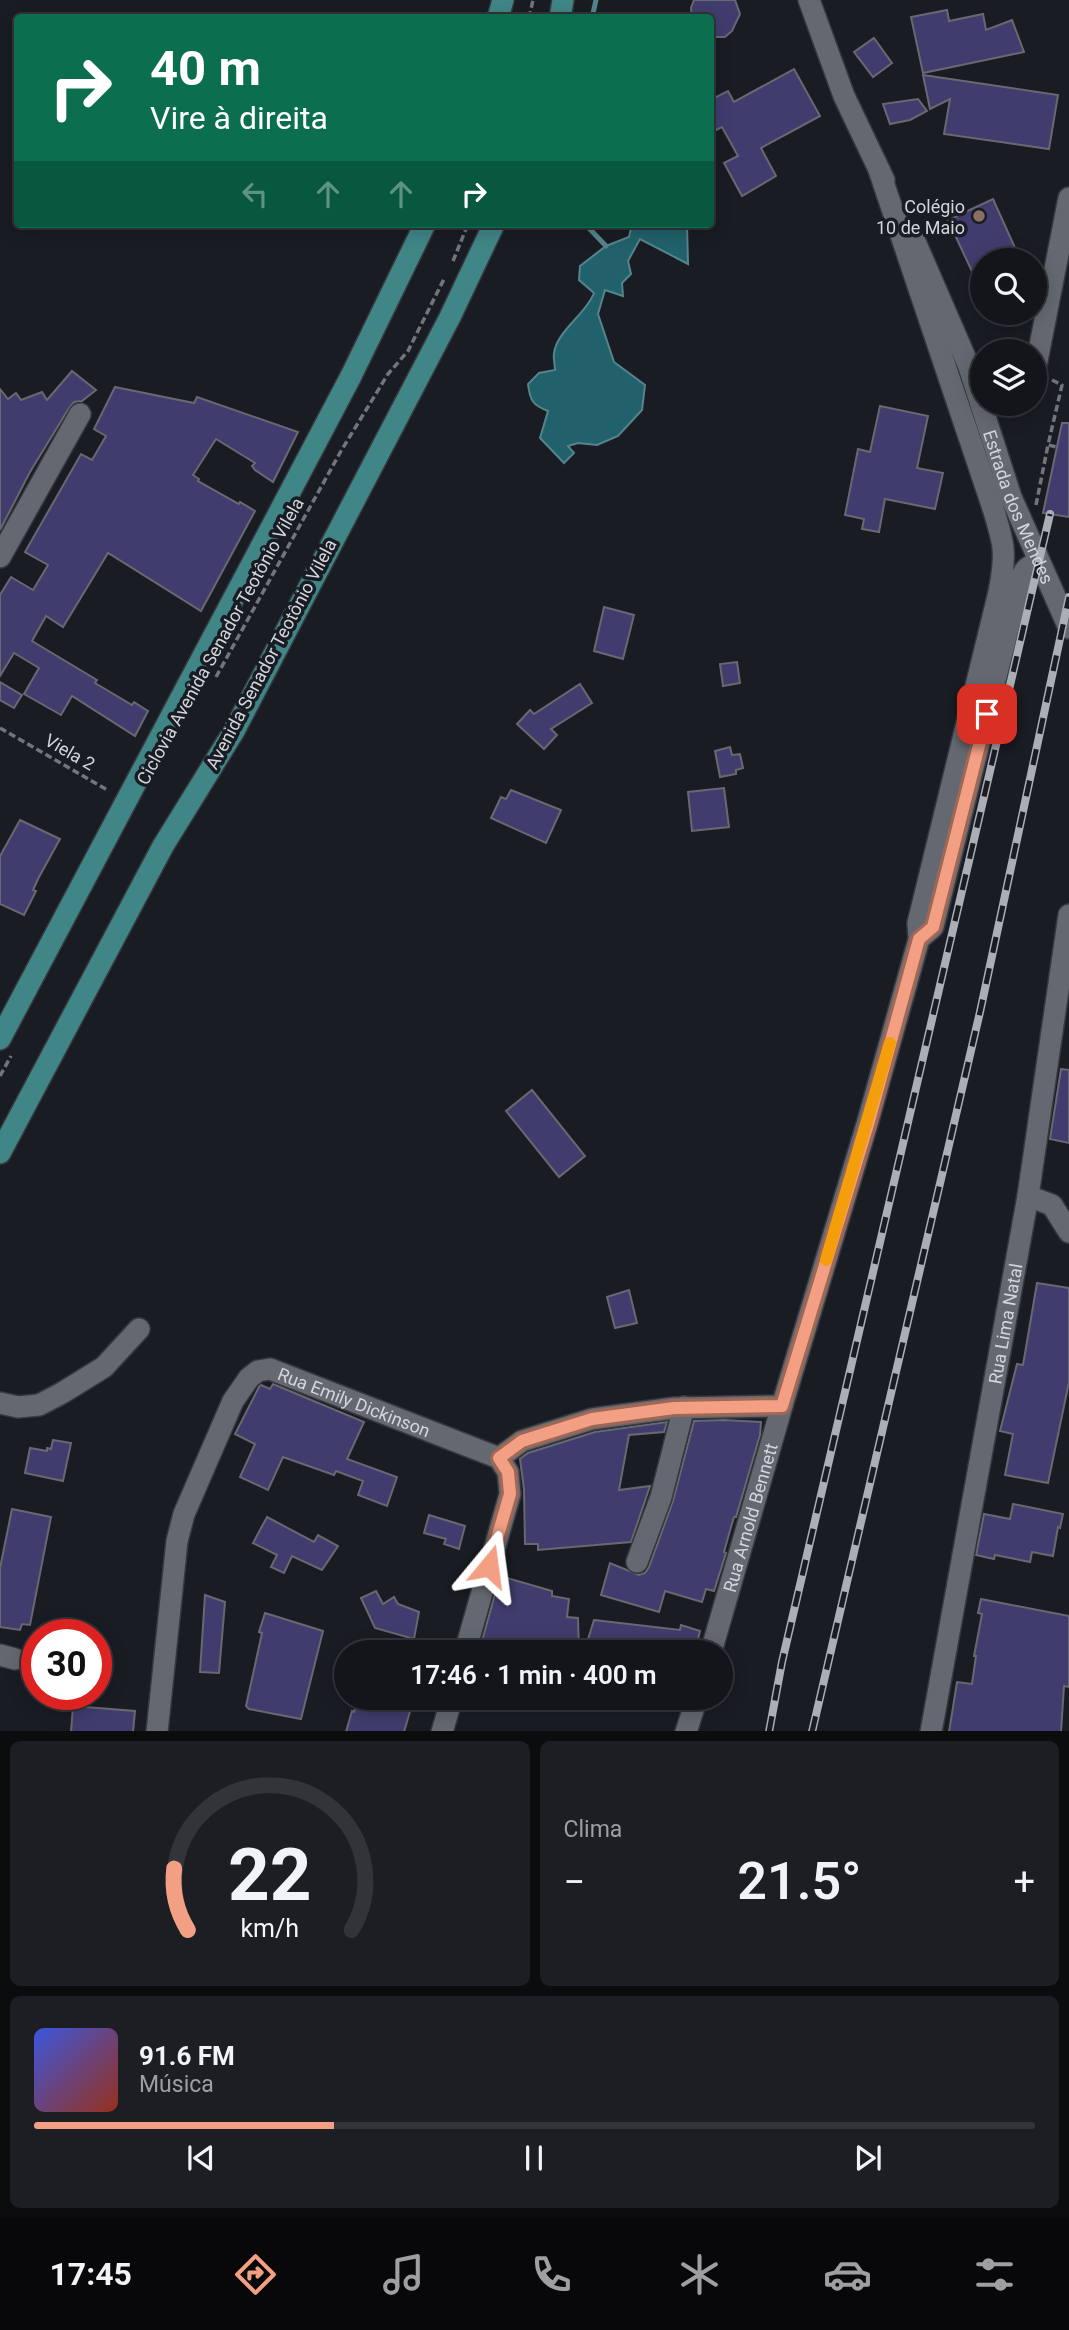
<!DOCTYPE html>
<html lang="pt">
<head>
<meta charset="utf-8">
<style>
  :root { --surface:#13151a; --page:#1c1e23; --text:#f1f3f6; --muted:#9d9fa2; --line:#323439; --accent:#f39f84 }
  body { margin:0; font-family:Roboto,sans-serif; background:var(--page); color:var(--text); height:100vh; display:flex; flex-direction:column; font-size:26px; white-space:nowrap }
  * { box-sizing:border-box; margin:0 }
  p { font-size:23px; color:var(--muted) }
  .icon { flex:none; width:38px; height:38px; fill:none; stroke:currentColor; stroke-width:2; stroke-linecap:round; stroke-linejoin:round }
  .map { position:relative; height:1731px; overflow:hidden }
  .panel { display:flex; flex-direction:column; gap:10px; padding:10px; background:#0a0c0e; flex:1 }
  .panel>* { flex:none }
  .guide { position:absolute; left:14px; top:14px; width:700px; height:214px; border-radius:7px; box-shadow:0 4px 18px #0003,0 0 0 2px var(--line); background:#0b6e4f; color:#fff; overflow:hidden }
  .tools { position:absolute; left:970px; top:248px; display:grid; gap:14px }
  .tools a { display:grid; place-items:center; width:77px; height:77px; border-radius:50%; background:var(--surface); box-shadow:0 4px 18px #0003,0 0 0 2px var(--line); font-size:35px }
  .speed { position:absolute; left:21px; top:1619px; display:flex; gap:14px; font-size:35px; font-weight:700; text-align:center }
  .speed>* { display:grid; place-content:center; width:91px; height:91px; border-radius:50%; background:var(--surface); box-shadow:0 4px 18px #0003,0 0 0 2px var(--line); line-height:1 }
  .speed .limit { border:10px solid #d22; background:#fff; color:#111 }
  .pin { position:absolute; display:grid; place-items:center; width:60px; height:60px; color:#fff; margin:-30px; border-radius:14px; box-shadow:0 4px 10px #0006 }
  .me { position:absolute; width:77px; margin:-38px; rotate:16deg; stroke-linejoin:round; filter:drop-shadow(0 0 5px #0008) }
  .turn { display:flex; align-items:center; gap:24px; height:147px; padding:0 21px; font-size:32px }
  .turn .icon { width:91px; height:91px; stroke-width:2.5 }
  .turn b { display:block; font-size:49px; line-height:60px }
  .lanes { display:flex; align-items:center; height:66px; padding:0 21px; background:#0003; justify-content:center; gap:35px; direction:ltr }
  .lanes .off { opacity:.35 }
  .big { font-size:52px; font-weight:600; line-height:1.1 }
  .panel .tile { flex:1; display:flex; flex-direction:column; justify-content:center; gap:10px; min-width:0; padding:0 24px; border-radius:10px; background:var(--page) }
  .panel .dial { align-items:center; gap:0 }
  .dial svg { height:182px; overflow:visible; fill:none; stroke:var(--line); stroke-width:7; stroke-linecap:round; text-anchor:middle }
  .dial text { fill:var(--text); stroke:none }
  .song { display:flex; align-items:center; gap:21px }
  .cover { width:84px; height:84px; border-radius:10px; background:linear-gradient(135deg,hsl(230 70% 55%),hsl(10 70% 35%)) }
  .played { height:7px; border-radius:4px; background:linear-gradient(90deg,var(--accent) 30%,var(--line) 30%) }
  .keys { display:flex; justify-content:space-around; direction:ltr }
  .heat { display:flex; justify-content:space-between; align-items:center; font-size:38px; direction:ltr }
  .panel .tiles { flex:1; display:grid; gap:10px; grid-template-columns:1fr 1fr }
  .tile:last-child { grid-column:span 2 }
  .trip { position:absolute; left:334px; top:1640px; width:399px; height:70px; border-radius:35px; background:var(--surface); box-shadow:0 4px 18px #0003,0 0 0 2px var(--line); font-weight:600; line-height:70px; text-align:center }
  .menu { display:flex; height:112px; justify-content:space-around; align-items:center; background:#08080a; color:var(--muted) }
  .menu .icon { width:49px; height:49px }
  .menu .selected { color:var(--accent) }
  .menu b { font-size:32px; color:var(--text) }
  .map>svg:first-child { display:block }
  .water { fill:#21616b; stroke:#56848c; stroke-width:2 }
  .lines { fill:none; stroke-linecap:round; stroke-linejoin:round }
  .stream { stroke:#56848c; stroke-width:5 }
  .building { fill:#403c6d; stroke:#686871; stroke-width:2 }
  .minor-casing { stroke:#36383d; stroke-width:24 }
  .major-casing { stroke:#36383d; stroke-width:24 }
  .path { stroke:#72757b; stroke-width:3.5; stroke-dasharray:7 3.5; stroke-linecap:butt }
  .minor { stroke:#646971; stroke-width:21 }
  .major { stroke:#418687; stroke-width:21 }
  .rail-casing { stroke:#abaeb4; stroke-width:8 }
  .rail { stroke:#191c23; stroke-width:5; stroke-dasharray:16; stroke-linecap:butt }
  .route-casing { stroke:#9e6756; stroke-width:18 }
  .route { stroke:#f39f84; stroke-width:12 }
  .slow { stroke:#f59e0b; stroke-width:12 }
  .education-dot { fill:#8d6e63; stroke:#191c23; stroke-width:2.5 }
  .labels { text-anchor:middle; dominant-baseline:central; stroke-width:7; stroke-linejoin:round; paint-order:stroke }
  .poi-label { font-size:18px; fill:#d2d5da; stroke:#191c23; text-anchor:end }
  .street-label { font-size:18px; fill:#d2d5da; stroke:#191c23 }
</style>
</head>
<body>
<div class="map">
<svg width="1069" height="1732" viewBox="0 0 1069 1732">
  <rect width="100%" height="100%" fill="#191c23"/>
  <path class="water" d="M 632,224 L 687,224 L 688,264 L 640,239 L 628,261 L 631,274 L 622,283 L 623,296 L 605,290 L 598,314 L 614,362 L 645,385 L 642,410 L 618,436 L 597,445 L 578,443 L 568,446 L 574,453 L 564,463 L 540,438 L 548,411 C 532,405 530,400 528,384 L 539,373 L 555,370 C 555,365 553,358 554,353 C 557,331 586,314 594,293 L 579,280 L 580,266 L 606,246 L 629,237 Z"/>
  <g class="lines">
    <g class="stream">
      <path d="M 592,18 L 596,0"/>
      <path d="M 585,224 L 606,246"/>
    </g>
  </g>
  <g class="building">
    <path d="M 694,0 L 735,0 L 740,14 L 732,31 L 725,37 L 710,37 L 710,18 L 692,18 L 691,8 Z"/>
    <path d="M 947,10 L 949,21 L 983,14 L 986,30 L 1012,20 L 1024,52 L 923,73 L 911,17 Z"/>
    <path d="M 874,38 L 892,63 L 873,77 L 854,52 Z"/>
    <path d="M 794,69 L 820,116 L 761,148 L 776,176 L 742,196 L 724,163 L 738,156 L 722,127 L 710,133 L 710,100 L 728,91 L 734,102 Z"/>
    <path d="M 923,75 L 1058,95 L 1049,149 L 944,134 L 950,99 L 930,109 Z"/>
    <path d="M 918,99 L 927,111 L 910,120 L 890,124 L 883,104 Z"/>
    <path d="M 993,199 L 1021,261 L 982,261 L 982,293 L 948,220 Z"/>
    <path d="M 72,371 L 96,390 L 82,401 L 74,402 L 69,408 L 30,472 L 0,530 L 0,389 L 8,399 L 16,393 L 21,400 L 42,392 L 47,400 Z"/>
    <path d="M 115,387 L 194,403 L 197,397 L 298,432 L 273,482 L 255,470 L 252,466 L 255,463 L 216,439 L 193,475 L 199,479 L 198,481 L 239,504 L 240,502 L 255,511 L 201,611 L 108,553 L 63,627 L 46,616 L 32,641 L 97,680 L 95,683 L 132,705 L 134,702 L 148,711 L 135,736 L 72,696 L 61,715 L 24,694 L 39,668 L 14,653 L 0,676 L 0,595 L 11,577 L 33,590 L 48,565 L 25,552 L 81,454 L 92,460 L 106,436 L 94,429 Z"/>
    <path d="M 880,406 L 928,416 L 917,468 L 943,473 L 935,509 L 885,499 L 879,532 L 862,529 L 864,519 L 845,515 L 858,449 L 870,452 Z"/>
    <path d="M 1062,423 L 1069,423 L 1069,517 L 1043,513 Z"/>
    <path d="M 604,607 L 634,615 L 623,659 L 594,651 Z"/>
    <path d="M 737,662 L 740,683 L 723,686 L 720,664 Z"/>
    <path d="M 0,682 L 22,695 L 14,708 L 0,700 Z"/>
    <path d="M 580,684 L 592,703 L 551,729 L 557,735 L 544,749 L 517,724 L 530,710 L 534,714 Z"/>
    <path d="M 730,747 L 732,755 L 740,754 L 743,768 L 736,770 L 736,774 L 720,777 L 715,751 Z"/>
    <path d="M 724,788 L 729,827 L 692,831 L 688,792 Z"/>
    <path d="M 511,790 L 561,810 L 546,843 L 491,818 L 501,797 L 506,799 Z"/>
    <path d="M 20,820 L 60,839 L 38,879 L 33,890 L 36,891 L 24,915 L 0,904 L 0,856 Z"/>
    <path d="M 1061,1069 L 1069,1070 L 1069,1143 L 1050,1139 Z"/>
    <path d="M 532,1090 L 585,1156 L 559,1177 L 506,1111 Z"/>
    <path d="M 1037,1283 L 1069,1288 L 1069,1382 L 1048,1483 L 1005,1475 L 1013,1434 L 1000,1431 L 1017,1364 L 1023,1365 Z"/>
    <path d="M 629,1290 L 637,1323 L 615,1328 L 607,1297 Z"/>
    <path d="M 273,1384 L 364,1422 L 347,1459 L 397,1477 L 387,1506 L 358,1495 L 363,1481 L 336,1471 L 334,1475 L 283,1457 L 268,1490 L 240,1477 L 255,1444 L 235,1434 L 259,1387 L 261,1385 L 270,1389 Z"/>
    <path d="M 723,1420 L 761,1422 L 760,1435 L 736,1517 L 734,1517 L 729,1534 L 724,1552 L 726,1553 L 714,1591 L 706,1589 L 702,1602 L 665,1591 L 659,1612 L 601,1595 L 610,1563 L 639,1575 L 645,1573 L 649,1567 L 673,1501 L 694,1421 Z"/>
    <path d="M 667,1422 L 664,1432 L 629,1435 L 619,1490 L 650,1486 L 631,1542 L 538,1550 L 538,1544 L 525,1544 L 524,1489 L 520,1459 L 528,1453 L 595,1432 Z"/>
    <path d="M 53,1440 L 71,1443 L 63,1481 L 25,1473 L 30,1448 L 47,1451 L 47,1448 L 51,1449 Z"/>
    <path d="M 1013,1504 L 1063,1514 L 1060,1528 L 1058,1527 L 1053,1556 L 1032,1552 L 1030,1562 L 995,1555 L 994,1559 L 976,1555 L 984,1514 L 1010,1519 Z"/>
    <path d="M 12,1509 L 51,1517 L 30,1625 L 22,1624 L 20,1630 L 0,1627 L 0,1568 Z"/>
    <path d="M 429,1515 L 465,1526 L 459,1549 L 444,1544 L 446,1539 L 424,1533 Z"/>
    <path d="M 267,1517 L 314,1542 L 318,1535 L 338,1546 L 322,1570 L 292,1556 L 284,1573 L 271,1567 L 277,1555 L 253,1543 Z"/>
    <path d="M 500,1576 L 552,1591 L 552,1596 L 569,1599 L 567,1617 L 578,1618 L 579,1652 L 528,1652 L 498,1643 L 495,1652 L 479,1652 Z"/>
    <path d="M 376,1591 L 383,1604 L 394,1597 L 398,1604 L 419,1612 L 414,1639 L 375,1628 L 361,1598 Z"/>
    <path d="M 205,1595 L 225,1602 L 219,1673 L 200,1672 Z"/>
    <path d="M 981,1599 L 1069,1616 L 1069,1687 L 1064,1686 L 1061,1732 L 949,1732 L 957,1682 L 972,1684 L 976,1656 L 974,1656 L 982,1614 L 978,1613 Z"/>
    <path d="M 265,1613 L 323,1631 L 301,1719 L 249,1709 L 246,1706 L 262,1633 L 259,1632 Z"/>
    <path d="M 594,1620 L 680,1630 L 681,1625 L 700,1631 L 695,1652 L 584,1652 Z"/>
    <path d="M 359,1698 L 414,1698 L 404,1732 L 346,1732 L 352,1711 L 354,1712 Z"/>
    <path d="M 73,1706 L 135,1711 L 133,1732 L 71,1732 Z"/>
  </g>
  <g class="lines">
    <defs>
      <g id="minor">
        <path d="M 809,0 L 844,96 L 884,180"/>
        <path id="s1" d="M 913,237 L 968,364 L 1011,497 L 1069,628"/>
        <path d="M 1034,376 L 1069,198"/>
        <path d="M 0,557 L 80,414"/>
        <path d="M 919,939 L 933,927 L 1020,581 C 1024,570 1028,563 1041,565"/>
        <path d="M 1028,1196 L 1052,1205 L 1069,1232"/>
        <path d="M 0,1403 L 18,1407 L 39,1405 L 62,1393 L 104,1367 L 139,1329"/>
        <path d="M 499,1458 L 522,1441 L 592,1419 L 674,1408 L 782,1406"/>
        <path d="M 637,1562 L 661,1497 L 684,1407"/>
        <path id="s2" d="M 711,1652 L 782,1406 L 868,1121 L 919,939 L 918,923 L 999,592 C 1007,552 1004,543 992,505 L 879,170"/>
        <path d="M 0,1655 L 15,1659"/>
        <path id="s3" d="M 157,1732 L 177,1541 L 184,1514 L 233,1401 L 249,1378 L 258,1371 L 270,1369 L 499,1458 L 508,1472 L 510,1494 L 465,1652"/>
        <path d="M 442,1732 L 452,1698"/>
        <path d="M 686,1732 L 697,1698"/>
        <path id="s4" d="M 931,1732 L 1028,1196 L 1069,915"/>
      </g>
      <g id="major">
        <path d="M 498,18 L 503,0"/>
        <path d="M 560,18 L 563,0"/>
        <path d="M 0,1039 L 272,526 L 351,376 L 425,224"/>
        <path d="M 0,1153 L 163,846 L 234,731 L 450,317 L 494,224"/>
      </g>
    </defs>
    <use href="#minor" class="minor-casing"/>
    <use href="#major" class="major-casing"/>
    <g class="path">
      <path d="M 529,18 L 533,0"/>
      <path d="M 453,261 L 468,224"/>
      <path d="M 1052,380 L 1062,385 L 1048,445 L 1057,447"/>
      <path d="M 1036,505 L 1048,445"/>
      <path d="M 216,677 L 341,451 L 388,374 L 408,351 L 445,277"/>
      <path d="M 0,728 L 109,791"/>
      <path d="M 0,1076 L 11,1056"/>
    </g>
    <use href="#minor" class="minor"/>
    <use href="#major" class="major"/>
    <defs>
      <g id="rail">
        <path d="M 769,1732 L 782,1662 L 1050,514"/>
        <path d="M 812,1732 L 980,1012 L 1069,597"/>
      </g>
    </defs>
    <use href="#rail" class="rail-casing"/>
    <use href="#rail" class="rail"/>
  </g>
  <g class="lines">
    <defs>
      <path id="route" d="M 489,1566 L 510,1494 L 508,1472 L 499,1458 L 522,1441 L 592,1419 L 674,1408 L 782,1406 L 869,1121 L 919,939 L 933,927 L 987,714"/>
    </defs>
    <use href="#route" class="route-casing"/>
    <use href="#route" class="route"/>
    <path class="slow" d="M 826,1260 L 890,1043"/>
  </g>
  <circle class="education-dot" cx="979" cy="216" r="7"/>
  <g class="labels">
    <g class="poi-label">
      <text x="965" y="206">Colégio<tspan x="965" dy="21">10 de Maio</tspan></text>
    </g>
    <g class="street-label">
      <text stroke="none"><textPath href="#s1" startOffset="290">Estrada dos Mendes</textPath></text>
      <text transform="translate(220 641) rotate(-61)">Ciclovia Avenida Senador Teotônio Vilela</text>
      <text transform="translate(271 654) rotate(-62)">Avenida Senador Teotônio Vilela</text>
      <text transform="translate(70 752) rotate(30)">Viela 2</text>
      <text stroke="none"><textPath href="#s4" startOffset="415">Rua Lima Natal</textPath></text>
      <text stroke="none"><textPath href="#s3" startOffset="485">Rua Emily Dickinson</textPath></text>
      <text stroke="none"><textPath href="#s2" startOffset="140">Rua Arnold Bennett</textPath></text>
    </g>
  </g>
</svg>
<div class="tools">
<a><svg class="icon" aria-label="search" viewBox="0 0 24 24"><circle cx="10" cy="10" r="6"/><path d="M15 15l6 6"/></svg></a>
<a><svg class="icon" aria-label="layers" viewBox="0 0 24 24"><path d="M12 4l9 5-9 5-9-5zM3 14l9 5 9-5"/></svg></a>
</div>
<div class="speed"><div class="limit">30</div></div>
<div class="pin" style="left:987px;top:714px;background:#d93025"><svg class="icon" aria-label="arrive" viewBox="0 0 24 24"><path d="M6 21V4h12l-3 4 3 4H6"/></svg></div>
<svg class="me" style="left:489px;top:1566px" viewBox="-20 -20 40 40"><path d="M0-17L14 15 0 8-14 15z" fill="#f39f84" stroke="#fff" stroke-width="4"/></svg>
<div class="trip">17:46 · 1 min · 400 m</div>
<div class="guide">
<div class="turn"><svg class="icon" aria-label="right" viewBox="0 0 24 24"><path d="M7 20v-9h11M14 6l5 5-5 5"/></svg><div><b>40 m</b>Vire à direita</div></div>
<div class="lanes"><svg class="icon off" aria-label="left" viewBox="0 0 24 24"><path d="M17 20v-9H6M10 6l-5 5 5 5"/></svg><svg class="icon off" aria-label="ahead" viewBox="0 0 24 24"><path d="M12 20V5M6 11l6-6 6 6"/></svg><svg class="icon off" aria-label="ahead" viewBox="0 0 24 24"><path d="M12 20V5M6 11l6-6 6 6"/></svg><svg class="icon" aria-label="right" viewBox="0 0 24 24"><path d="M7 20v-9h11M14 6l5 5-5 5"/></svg></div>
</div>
</div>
<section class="panel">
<div class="tiles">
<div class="tile dial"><svg viewBox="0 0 100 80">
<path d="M14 69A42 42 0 1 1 86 69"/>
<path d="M14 69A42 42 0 0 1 8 42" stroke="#f39f84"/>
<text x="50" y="56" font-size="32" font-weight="700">22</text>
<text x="50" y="72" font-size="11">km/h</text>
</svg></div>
<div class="tile"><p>Clima</p>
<div class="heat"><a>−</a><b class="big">21.5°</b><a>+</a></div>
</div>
<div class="tile">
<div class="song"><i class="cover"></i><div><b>91.6 FM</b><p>Música</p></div></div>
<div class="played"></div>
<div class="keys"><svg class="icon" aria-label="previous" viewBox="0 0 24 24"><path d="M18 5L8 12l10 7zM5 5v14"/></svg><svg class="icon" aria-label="pause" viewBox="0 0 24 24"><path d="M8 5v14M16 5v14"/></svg><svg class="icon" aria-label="next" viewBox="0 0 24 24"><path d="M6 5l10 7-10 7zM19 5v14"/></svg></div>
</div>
</div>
</section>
<nav class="menu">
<b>17:45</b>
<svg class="icon selected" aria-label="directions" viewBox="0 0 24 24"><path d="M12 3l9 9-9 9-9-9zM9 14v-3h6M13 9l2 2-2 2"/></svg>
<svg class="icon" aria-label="music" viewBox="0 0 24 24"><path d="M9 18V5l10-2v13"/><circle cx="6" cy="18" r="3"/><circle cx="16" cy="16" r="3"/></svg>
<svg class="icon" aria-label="phone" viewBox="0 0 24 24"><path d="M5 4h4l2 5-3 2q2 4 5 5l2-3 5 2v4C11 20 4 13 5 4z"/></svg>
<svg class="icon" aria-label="climate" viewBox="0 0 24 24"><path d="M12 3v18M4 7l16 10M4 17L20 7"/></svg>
<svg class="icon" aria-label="car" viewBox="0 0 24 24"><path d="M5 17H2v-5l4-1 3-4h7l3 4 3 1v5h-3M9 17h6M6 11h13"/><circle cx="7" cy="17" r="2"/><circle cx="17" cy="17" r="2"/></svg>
<svg class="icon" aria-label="filters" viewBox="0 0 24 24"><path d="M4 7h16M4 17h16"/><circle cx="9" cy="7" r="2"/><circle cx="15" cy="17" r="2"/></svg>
</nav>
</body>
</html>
